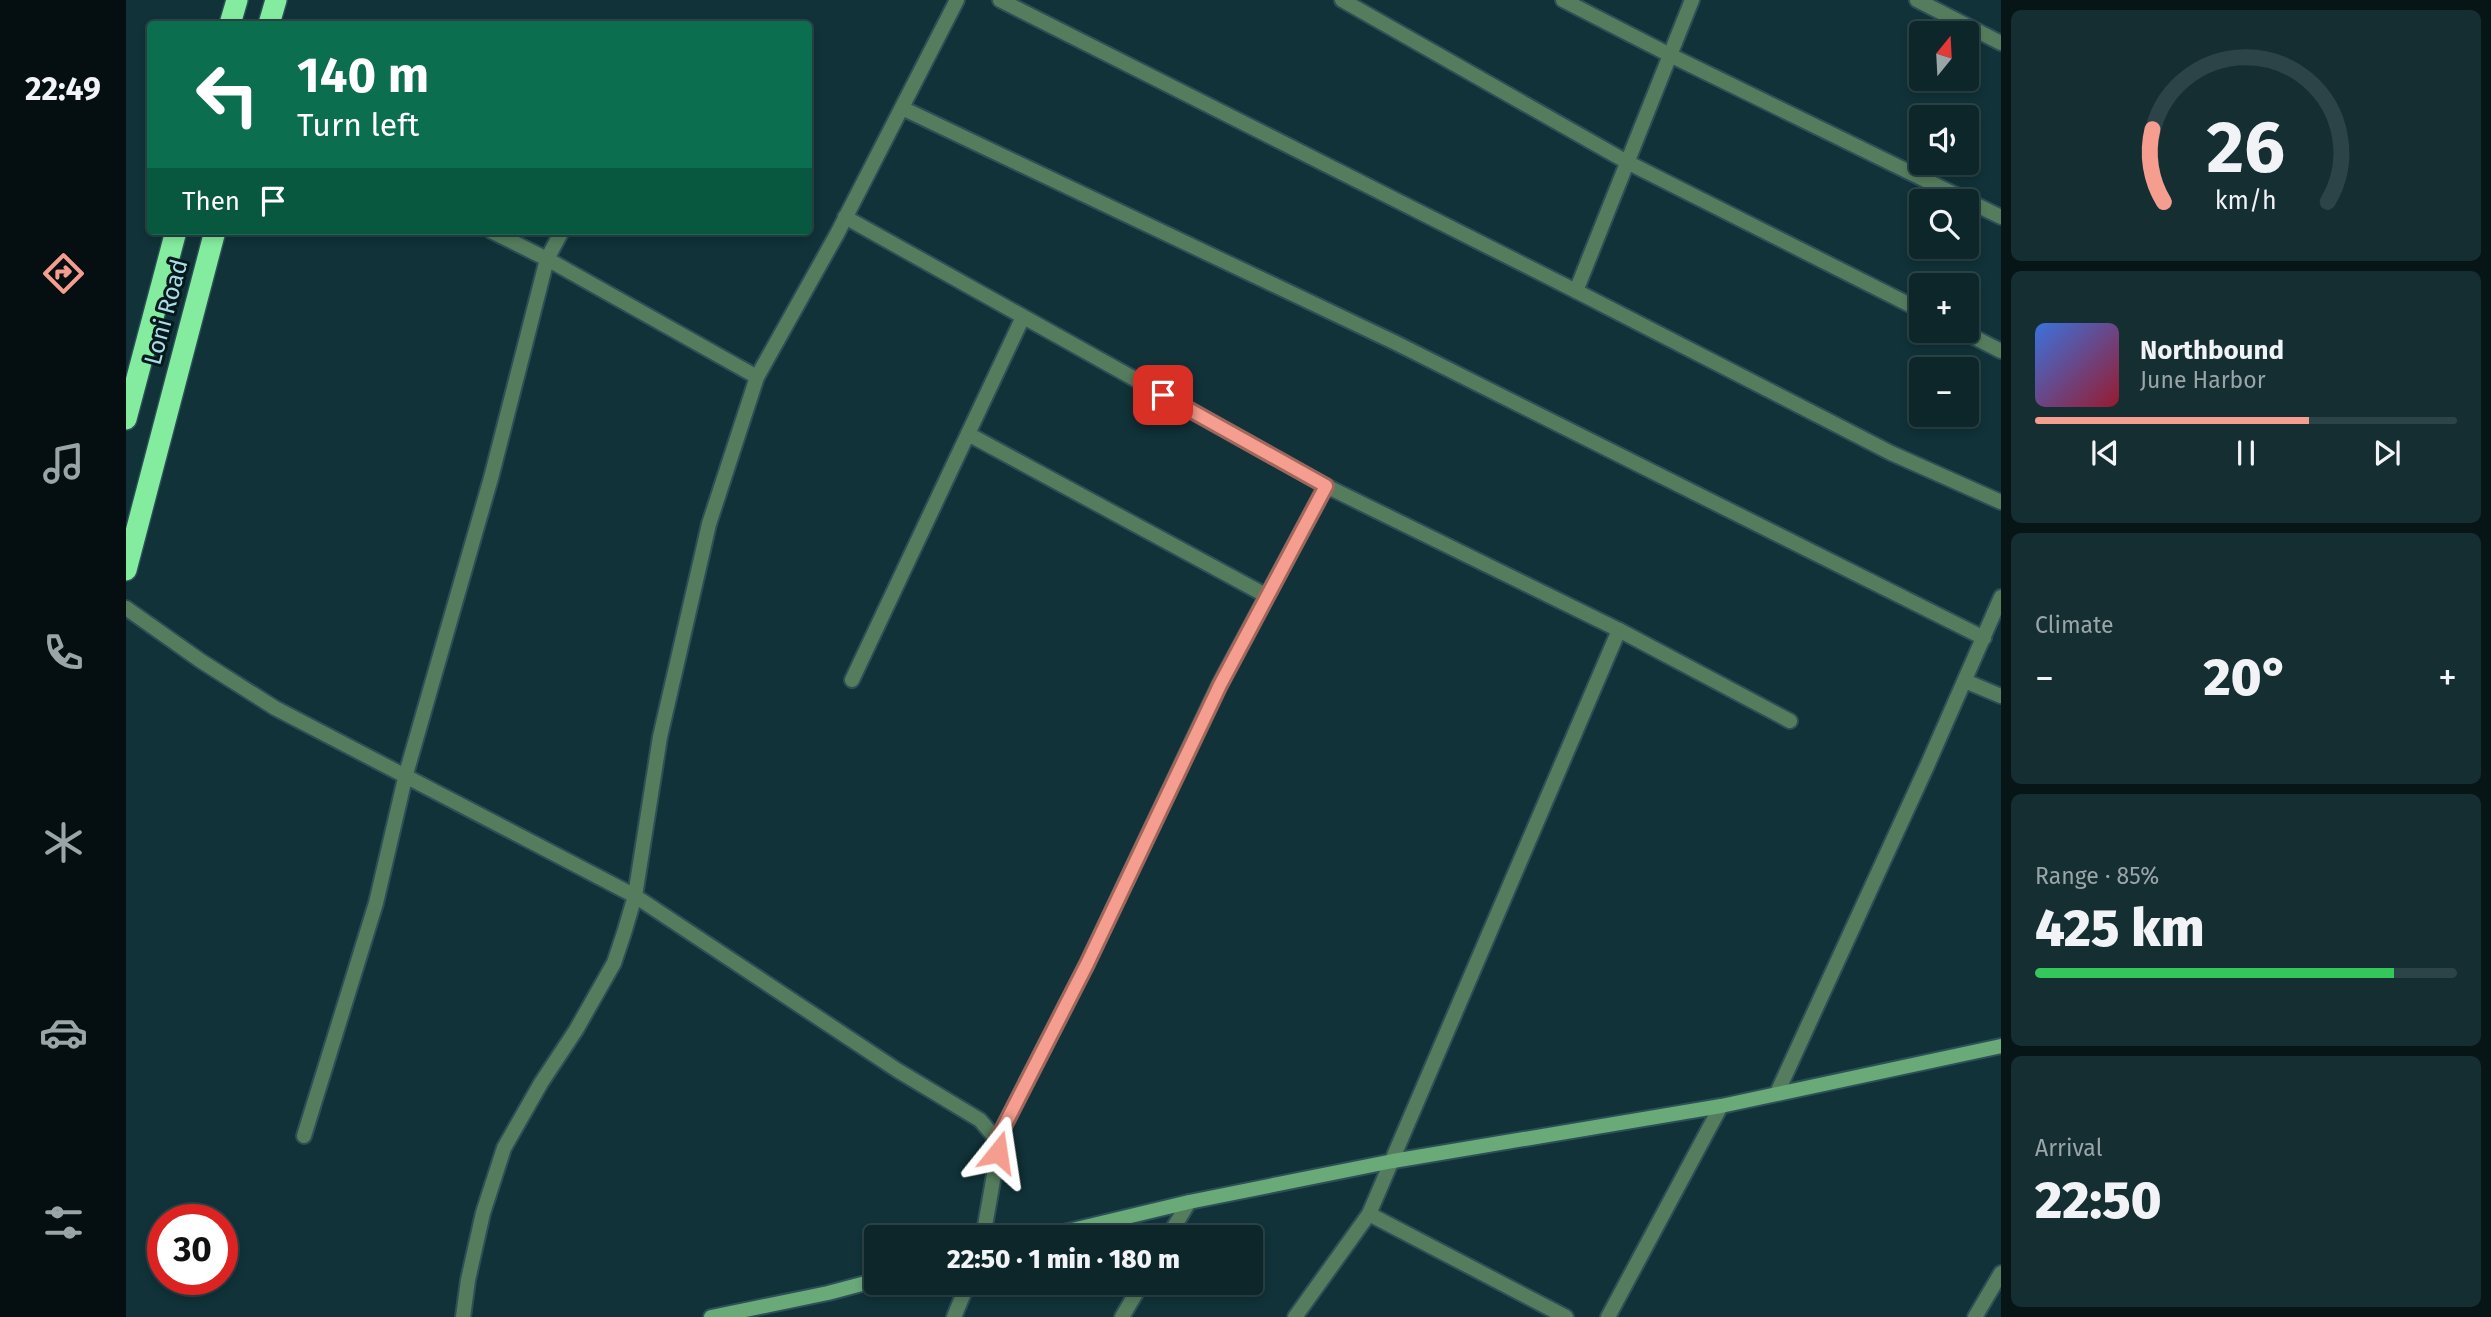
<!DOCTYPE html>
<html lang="en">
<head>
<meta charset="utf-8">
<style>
  :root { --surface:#0c262a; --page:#152e32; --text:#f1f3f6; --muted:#9aa5a8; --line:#2c4347; --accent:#f59d8e }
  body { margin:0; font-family:"Fira Sans",sans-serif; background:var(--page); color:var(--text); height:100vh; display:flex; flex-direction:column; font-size:26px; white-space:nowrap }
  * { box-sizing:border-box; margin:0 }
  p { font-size:23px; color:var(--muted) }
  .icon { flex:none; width:38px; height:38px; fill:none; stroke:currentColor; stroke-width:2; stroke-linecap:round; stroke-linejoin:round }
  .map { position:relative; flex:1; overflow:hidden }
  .panel { display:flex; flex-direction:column; gap:10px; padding:10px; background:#071517; width:490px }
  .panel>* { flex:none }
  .hud { position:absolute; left:21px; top:21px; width:665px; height:214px; border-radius:7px; box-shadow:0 4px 10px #0003,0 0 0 2px var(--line); background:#0b6e4f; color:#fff; overflow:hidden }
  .needle { width:46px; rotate:18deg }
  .buttons { position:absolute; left:1783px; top:21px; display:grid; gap:14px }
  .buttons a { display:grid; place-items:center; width:70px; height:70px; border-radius:7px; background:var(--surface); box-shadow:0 4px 10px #0003,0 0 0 2px var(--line); font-size:35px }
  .speed { position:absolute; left:21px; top:1204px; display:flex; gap:14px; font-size:35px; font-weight:700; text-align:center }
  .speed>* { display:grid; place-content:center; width:91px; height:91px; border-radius:50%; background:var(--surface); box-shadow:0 4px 10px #0003,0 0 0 2px var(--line); line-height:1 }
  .speed .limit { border:10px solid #d22; background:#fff; color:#111 }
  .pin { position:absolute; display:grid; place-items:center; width:60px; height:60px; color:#fff; margin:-30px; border-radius:14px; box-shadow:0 4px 10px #0006 }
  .me { position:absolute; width:77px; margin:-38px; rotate:15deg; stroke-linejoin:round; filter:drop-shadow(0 0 5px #0008) }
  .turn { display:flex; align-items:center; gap:24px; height:147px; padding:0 35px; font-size:32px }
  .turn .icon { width:91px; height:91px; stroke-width:2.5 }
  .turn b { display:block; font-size:49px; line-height:60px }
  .then { display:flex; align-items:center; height:66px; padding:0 35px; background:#0003; gap:14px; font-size:26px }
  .big { font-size:52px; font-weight:800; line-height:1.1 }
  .panel .widget { flex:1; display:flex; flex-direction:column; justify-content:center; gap:10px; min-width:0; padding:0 24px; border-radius:10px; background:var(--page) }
  .panel .dial { align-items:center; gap:0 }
  .dial svg { height:182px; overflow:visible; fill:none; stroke:var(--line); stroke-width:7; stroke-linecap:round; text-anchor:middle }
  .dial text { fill:var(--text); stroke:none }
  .song { display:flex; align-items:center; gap:21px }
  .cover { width:84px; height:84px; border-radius:10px; background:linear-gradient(135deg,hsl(220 70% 55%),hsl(350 70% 35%)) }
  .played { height:7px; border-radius:4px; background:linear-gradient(90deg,var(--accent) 65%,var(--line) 65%) }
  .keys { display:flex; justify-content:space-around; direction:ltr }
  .heat { display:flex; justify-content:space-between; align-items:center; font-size:38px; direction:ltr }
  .charge { height:10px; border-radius:5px; background:linear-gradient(90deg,#34c759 85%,var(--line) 0) }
  .trip { position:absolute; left:738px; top:1225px; width:399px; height:70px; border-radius:7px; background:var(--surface); box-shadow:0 4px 10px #0003,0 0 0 2px var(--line); font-weight:800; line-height:70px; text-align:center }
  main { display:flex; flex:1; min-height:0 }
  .tabs { display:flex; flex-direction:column; width:126px; justify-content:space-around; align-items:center; background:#050f11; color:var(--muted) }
  .tabs .icon { width:49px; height:49px }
  .tabs .current { color:var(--accent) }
  .tabs b { font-size:32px; color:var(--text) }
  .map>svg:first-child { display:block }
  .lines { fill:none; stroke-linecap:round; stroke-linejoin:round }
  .street-casing { stroke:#2c5057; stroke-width:18 }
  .secondary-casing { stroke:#2c5057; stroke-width:18 }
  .highway-casing { stroke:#2c5057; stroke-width:24 }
  .street { stroke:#557d5d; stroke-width:14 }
  .secondary { stroke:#69aa78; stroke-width:14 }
  .highway { stroke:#84ec9e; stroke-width:21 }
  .route-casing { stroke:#9f665c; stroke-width:18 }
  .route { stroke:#f59d8e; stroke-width:12 }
  .labels { text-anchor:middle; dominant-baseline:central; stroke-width:6; stroke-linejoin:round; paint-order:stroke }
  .street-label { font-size:24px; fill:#acdbe4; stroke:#03191d }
</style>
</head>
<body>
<main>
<nav class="tabs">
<b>22:49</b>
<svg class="icon current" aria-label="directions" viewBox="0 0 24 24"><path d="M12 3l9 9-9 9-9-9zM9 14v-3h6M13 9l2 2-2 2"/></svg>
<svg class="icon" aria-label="music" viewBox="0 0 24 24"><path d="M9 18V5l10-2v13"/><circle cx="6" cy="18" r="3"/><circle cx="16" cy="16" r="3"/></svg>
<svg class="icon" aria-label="phone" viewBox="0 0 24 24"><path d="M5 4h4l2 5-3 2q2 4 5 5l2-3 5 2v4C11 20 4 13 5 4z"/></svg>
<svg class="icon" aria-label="climate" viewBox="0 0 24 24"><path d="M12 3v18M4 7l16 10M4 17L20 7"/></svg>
<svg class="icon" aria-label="car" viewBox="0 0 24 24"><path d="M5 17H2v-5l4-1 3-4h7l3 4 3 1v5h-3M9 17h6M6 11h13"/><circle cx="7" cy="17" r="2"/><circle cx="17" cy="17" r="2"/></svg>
<svg class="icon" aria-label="filters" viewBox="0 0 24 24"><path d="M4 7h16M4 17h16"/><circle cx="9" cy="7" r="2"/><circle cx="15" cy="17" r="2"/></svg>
</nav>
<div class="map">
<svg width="1875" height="1317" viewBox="0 0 1875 1317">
  <rect width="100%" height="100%" fill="#103238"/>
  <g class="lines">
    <defs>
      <g id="street">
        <path d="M 874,0 L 1450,291"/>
        <path d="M 1216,0 L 1501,162 L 1796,311"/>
        <path d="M 1437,0 L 1544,55 L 1875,217"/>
        <path d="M 1566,0 L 1450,291 L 1765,453 L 1875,502"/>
        <path d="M 1791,0 L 1875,43"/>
        <path d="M 776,108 L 1270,343 L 1858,638"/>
        <path d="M 719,217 L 1200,486 L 1493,630 L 1664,721"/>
        <path d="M 365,231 L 421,259 L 631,377"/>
        <path d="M 1836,331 L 1875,351"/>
        <path d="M 842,434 L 1141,596"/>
        <path d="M 0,608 L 75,661 L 149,708 L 509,896 L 771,1070 L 854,1120 L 871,1140 L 872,1152 L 857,1237"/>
        <path d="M 726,680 L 897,317"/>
        <path d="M 1839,681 L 1875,696"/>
        <path d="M 1651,1093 L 1801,766 L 1875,597"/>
        <path d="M 178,1136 L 250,903 L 280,774 L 365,478 L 421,259 L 436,231"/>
        <path d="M 871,1140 L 961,964 L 1093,685 L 1200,486"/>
        <path d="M 1243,1214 L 1440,1317"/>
        <path d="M 1042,1237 L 1063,1202"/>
        <path d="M 337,1317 L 342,1280 L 357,1213 L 378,1148 L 415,1083 L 450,1030 L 488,963 L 498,933 L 509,896 L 534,737 L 583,524 L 631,377 L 711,234 L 831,0"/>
        <path d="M 828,1317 L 842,1283"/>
        <path d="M 996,1317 L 1016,1283"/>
        <path d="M 1169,1317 L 1243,1214 L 1493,630"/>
        <path d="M 1482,1317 L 1595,1106"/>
        <path d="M 1849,1317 L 1875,1273"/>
      </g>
      <g id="secondary">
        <path d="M 917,1237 L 1063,1202 L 1267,1161 L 1595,1106 L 1875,1046"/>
        <path d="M 585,1317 L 702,1293 L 751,1280"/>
      </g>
      <g id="highway">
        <path d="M 104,24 L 111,0"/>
        <path d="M 143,24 L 150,0"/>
        <path d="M 0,419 L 50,231"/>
        <path d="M 0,570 L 89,231"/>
      </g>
    </defs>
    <use href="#street" class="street-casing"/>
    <use href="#secondary" class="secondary-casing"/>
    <use href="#highway" class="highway-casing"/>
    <use href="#street" class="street"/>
    <use href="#secondary" class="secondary"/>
    <use href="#highway" class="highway"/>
  </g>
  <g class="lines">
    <defs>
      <path id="route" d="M 872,1152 L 871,1140 L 961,964 L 1094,685 L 1200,486 L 1037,395"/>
    </defs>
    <use href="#route" class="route-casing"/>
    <use href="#route" class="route"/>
  </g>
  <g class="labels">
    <g class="street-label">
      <text transform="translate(40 312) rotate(-75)">Loni Road</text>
    </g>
  </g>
</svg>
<div class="buttons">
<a><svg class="needle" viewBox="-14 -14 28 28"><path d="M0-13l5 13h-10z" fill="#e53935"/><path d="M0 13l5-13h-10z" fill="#9aa5a8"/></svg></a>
<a><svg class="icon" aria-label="sound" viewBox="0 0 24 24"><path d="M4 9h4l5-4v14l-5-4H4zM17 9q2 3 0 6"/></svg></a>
<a><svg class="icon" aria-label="search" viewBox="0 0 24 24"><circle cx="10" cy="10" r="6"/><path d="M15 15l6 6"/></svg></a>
<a>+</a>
<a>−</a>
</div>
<div class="speed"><div class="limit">30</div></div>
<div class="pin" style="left:1037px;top:395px;background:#d93025"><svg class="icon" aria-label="arrive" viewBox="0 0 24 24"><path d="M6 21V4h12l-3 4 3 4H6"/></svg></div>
<svg class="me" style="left:872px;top:1152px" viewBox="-20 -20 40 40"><path d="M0-17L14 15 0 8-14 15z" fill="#f59d8e" stroke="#fff" stroke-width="4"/></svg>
<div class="trip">22:50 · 1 min · 180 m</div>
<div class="hud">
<div class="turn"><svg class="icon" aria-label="left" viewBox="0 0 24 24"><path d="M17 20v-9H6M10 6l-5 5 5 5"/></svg><div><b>140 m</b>Turn left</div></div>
<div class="then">Then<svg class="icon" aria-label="arrive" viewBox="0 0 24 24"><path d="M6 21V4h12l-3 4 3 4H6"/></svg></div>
</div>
</div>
<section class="panel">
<div class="widget dial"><svg viewBox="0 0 100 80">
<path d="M14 69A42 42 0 1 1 86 69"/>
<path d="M14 69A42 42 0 0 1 9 37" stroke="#f59d8e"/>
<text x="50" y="56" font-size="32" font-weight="700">26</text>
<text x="50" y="72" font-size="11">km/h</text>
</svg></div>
<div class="widget">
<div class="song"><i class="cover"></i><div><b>Northbound</b><p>June Harbor</p></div></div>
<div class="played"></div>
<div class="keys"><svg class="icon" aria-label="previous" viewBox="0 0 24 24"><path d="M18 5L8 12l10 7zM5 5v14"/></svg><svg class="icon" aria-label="pause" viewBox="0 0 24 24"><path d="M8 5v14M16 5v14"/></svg><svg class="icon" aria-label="next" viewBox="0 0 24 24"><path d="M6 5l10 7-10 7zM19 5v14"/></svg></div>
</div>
<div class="widget"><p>Climate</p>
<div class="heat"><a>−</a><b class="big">20°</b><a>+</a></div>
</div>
<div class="widget"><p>Range · 85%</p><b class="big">425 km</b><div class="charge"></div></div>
<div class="widget"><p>Arrival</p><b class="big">22:50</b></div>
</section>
</main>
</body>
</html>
